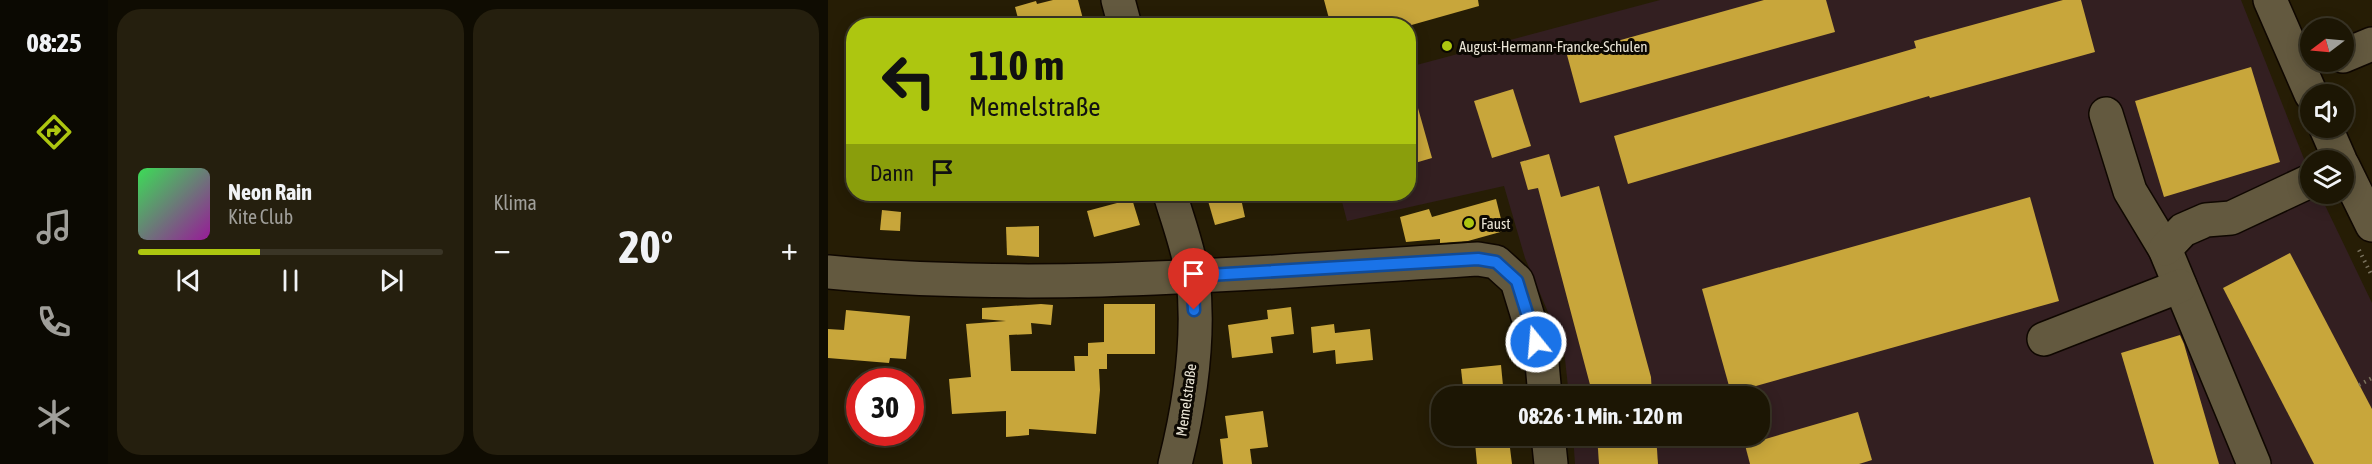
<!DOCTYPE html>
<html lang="de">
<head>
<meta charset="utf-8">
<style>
  :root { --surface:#1c1604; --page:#251f0e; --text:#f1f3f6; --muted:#a09f9a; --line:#3a3526; --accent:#adc610 }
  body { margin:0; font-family:"Asap Condensed",sans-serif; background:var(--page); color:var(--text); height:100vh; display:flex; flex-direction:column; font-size:22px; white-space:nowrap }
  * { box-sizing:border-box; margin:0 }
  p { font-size:20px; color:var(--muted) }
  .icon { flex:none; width:33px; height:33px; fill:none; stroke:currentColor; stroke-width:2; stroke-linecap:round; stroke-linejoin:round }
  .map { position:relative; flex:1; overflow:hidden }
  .panel { display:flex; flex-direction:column; gap:9px; padding:9px; background:#0f0c02; width:720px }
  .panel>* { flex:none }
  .hud { position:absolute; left:18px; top:18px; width:570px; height:183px; border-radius:24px; box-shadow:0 3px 15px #0003,0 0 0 2px var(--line); background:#adc610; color:#111; overflow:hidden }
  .needle { width:39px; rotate:254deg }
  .buttons { position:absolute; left:1472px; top:18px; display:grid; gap:12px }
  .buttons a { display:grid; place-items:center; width:54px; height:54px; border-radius:50%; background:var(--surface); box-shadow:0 3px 15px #0003,0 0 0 2px var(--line); font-size:30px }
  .speed { position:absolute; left:18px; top:368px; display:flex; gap:12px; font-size:30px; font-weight:700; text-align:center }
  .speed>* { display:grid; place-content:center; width:78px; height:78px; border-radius:50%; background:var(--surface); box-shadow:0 3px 15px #0003,0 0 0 2px var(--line); line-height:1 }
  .speed .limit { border:9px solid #d22; background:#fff; color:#111 }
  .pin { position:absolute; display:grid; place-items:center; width:51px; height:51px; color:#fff; margin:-62px -26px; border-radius:50% 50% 50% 0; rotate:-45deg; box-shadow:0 0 6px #0007 }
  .pin .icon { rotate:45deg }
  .me { position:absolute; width:66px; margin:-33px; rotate:343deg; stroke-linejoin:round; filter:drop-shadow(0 0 4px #0008) }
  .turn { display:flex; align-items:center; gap:21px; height:126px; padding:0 24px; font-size:27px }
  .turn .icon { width:78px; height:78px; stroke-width:2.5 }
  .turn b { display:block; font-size:42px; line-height:51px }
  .then { display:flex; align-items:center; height:57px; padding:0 24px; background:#0003; gap:12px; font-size:22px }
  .big { font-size:45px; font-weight:700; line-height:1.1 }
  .panel .tile { flex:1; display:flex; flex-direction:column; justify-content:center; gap:9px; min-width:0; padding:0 21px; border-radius:24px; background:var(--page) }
  .song { display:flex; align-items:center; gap:18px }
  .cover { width:72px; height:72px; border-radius:9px; background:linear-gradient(135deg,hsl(130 70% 55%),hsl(300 70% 35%)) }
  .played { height:6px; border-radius:3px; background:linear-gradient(90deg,var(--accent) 40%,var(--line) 40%) }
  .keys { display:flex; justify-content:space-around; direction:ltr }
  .heat { display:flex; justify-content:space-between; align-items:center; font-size:33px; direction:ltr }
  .panel .tiles { flex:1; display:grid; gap:9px; grid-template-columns:repeat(2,1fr) }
  .trip { position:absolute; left:603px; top:386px; width:339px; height:60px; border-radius:24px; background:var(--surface); box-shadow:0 3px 15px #0003,0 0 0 2px var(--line); font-weight:700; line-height:60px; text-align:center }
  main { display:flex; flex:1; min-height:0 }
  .dock { display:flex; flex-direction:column; width:108px; justify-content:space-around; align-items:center; background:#0b0902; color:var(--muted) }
  .dock .icon { width:42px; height:42px }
  .dock .current { color:var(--accent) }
  .dock b { font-size:27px; color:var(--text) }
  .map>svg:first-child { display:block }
  .commercial { fill:#331f21 }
  .building { fill:#c8a63b }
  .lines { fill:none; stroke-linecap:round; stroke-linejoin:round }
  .minor-casing { stroke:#0f0700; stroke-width:36 }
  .path { stroke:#79715d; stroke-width:4; stroke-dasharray:1.5 4.5; stroke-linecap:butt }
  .minor { stroke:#63593f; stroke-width:33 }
  .route-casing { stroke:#114b97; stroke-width:15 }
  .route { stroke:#1a73e8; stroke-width:10 }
  .poi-dot { fill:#adc610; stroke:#0c0802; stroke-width:2 }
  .labels { text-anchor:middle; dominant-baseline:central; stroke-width:6; stroke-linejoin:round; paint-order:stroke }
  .poi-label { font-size:15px; fill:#e9e4d5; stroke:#0c0802; text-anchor:start }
  .street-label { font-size:15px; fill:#e9e4d5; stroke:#0c0802 }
</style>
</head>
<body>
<main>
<nav class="dock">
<b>08:25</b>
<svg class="icon current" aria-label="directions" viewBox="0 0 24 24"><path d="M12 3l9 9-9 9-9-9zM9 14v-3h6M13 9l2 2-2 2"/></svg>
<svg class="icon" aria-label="music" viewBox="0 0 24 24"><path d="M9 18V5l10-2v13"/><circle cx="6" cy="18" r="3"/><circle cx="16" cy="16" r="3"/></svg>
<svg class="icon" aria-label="phone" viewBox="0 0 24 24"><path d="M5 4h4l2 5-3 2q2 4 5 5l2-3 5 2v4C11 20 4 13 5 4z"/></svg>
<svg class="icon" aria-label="climate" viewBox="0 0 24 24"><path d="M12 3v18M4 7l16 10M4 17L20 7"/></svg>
</nav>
<section class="panel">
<div class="tiles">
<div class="tile">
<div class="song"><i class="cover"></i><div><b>Neon Rain</b><p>Kite Club</p></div></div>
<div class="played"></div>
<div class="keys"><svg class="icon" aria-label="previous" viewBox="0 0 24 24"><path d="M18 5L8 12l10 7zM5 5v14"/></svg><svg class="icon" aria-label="pause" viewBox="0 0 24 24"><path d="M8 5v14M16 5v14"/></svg><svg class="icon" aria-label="next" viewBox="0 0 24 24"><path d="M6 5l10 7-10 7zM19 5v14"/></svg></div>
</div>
<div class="tile"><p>Klima</p>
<div class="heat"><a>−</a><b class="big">20°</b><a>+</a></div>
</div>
</div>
</section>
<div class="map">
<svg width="1544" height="464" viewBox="0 0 1544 464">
  <rect width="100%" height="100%" fill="#261d05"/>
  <path class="commercial" d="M 832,0 L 1413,0 L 1482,174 L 1544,303 L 1544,464 L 747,464 L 745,435 L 932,435 L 932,396 L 741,396 L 736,350 L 697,258 L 676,186 L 519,221 L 512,194 L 580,194 L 581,67 Z"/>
  <g class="building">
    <path d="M 225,0 L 250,0 L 255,19 L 234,26 L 192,26 L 187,7 L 208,1 L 209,4 Z"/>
    <path d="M 496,0 L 650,0 L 651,6 L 580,26 L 503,26 Z"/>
    <path d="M 936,0 L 998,0 L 1007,32 L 752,103 L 739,55 Z"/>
    <path d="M 1235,0 L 1253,0 L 1267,52 L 1102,98 L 1101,96 L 800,184 L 786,136 L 1088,48 L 1086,41 Z"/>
    <path d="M 1423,67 L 1452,162 L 1336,197 L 1307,101 Z"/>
    <path d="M 685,89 L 703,146 L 664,158 L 646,101 Z"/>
    <path d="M 586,94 L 604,158 L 580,165 L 580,95 Z"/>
    <path d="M 721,154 L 733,197 L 771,186 L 823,377 L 824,396 L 765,396 L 710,188 L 700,190 L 692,162 Z"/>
    <path d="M 378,194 L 412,194 L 417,217 L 387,225 Z"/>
    <path d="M 1202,197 L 1231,301 L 903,393 L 874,289 Z"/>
    <path d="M 304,199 L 312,225 L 266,237 L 259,211 Z"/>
    <path d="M 668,199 L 676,231 L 640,241 L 612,243 L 612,239 L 578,242 L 572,217 L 601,209 L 604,217 Z"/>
    <path d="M 54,210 L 73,212 L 72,231 L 52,230 Z"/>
    <path d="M 211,226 L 211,257 L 179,255 L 178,227 Z"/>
    <path d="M 1462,253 L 1544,409 L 1544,464 L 1486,464 L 1395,288 Z"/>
    <path d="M 213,304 L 225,305 L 223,325 L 203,323 L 204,334 L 181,335 L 183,371 L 247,371 L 246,356 L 260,356 L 260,343 L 276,342 L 276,304 L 327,304 L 327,354 L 279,354 L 279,369 L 271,369 L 272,390 L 268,434 L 201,429 L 201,435 L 178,437 L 178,411 L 124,414 L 121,379 L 143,377 L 138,324 L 178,321 L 154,319 L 154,308 Z"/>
    <path d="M 463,307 L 466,334 L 443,337 L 445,353 L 404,358 L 400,325 L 440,319 L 439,310 Z"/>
    <path d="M 18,310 L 82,316 L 78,359 L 62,358 L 61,363 L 0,358 L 0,329 L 16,330 Z"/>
    <path d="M 506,324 L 507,333 L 542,329 L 545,360 L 508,364 L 507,350 L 485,353 L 483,327 Z"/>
    <path d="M 1352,335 L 1356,344 L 1391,464 L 1326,464 L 1293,353 Z"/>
    <path d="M 673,365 L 676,396 L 636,396 L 633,369 Z"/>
    <path d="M 435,411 L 440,447 L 422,449 L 424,464 L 395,464 L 392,439 L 400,438 L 397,416 Z"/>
    <path d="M 1030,412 L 1044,460 L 1031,464 L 922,464 L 917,445 Z"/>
    <path d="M 769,435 L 828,435 L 830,464 L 771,464 Z"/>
    <path d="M 681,440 L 684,464 L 649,464 L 647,443 Z"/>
  </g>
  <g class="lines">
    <defs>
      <g id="minor">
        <path d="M 290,0 L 297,26"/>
        <path d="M 1442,0 L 1483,94"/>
        <path d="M 1515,56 L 1544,44"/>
        <path d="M 1278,114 L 1302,191 L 1337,249 L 1426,464"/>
        <path d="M 1498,128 L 1512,160"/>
        <path d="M 1515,166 L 1544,225"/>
        <path d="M 342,194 C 350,221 361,250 365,278 C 372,340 362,404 347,464"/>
        <path d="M 1337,249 L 1355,230 L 1378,220 L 1403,218 L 1482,181"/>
        <path d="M 0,272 C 216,293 434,272 650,259 L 668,262 L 689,281 L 714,363 L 717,396"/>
        <path d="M 1216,339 L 1352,286"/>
        <path d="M 720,435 L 723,464"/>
      </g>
    </defs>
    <use href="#minor" class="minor-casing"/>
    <g class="path">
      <path d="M 1515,98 L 1519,107"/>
      <path d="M 1531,250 L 1544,276"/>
      <path d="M 1531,385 L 1544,378"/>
    </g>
    <use href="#minor" class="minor"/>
  </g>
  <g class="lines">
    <defs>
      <path id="route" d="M 366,310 L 364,276 L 650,259 L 668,262 L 689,281 L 708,342"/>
    </defs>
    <use href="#route" class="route-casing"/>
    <use href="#route" class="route"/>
  </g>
  <g class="poi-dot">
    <circle cx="619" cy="46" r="6"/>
    <circle cx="641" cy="223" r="6"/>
  </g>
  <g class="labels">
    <g class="poi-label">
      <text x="631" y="46">August-Hermann-Francke-Schulen</text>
      <text x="653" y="223">Faust</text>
    </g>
    <g class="street-label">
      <text transform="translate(358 400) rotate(-82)">Memelstraße</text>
    </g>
  </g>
</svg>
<div class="buttons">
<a><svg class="needle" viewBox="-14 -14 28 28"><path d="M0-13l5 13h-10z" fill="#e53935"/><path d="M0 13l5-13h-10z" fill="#a09f9a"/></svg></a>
<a><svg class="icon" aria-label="sound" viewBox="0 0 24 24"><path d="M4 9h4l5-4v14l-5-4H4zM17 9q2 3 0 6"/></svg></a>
<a><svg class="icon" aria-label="layers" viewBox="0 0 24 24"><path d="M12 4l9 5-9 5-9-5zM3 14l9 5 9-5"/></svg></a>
</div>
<div class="speed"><div class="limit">30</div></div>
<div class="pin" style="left:366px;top:310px;background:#d93025"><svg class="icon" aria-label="arrive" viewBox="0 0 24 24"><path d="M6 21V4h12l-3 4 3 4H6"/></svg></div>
<svg class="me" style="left:708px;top:342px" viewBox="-20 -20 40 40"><circle r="17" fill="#1a73e8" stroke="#fff" stroke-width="3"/><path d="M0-11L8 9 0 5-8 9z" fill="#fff"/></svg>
<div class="trip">08:26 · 1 Min. · 120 m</div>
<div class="hud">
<div class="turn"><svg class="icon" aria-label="left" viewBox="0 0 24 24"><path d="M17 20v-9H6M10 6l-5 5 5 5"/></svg><div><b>110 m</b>Memelstraße</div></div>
<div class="then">Dann<svg class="icon" aria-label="arrive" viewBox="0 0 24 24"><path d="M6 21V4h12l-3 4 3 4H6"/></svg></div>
</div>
</div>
</main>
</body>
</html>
